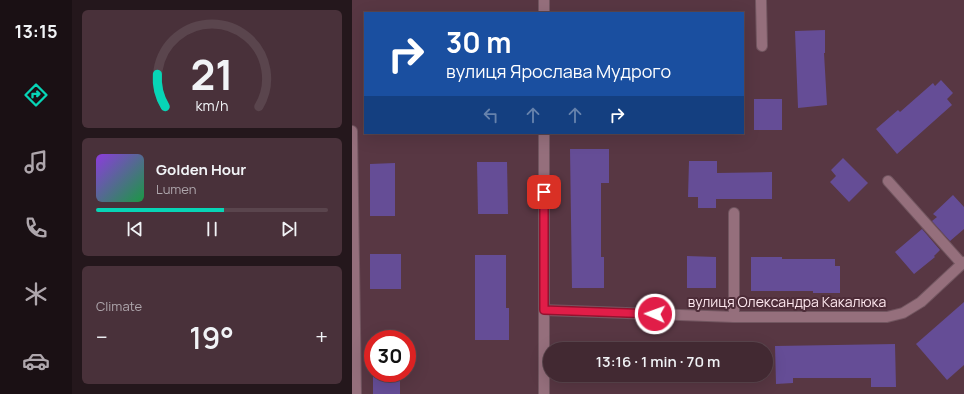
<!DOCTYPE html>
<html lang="en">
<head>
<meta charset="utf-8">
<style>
  :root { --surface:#422932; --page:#49313a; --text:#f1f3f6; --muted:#aea6ac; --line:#5a454d; --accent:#07d5b6 }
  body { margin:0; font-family:Manrope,sans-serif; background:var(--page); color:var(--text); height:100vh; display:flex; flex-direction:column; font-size:15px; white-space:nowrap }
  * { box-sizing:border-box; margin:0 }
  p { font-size:13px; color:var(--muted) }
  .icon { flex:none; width:22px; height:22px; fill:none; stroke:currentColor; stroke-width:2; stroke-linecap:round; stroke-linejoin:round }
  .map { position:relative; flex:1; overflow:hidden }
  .drawer { display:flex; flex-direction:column; gap:10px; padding:10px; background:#24171c; width:280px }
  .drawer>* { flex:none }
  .guide { position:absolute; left:12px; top:12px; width:380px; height:122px; border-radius:0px; box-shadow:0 4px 16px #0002,0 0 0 1px var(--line); background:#1a4fa0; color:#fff; overflow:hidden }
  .speed { position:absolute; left:12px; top:330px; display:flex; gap:8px; font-size:20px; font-weight:700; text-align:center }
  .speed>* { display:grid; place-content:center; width:52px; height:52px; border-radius:50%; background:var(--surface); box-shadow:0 4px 16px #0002,0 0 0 1px var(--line); line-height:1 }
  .speed .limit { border:6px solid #d22; background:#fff; color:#111 }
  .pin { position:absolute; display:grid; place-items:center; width:34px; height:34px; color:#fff; margin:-17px; border-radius:8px; box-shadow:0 2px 6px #0006 }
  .me { position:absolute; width:44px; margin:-22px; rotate:272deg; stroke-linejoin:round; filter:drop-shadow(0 0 3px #0008) }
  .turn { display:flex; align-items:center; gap:14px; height:84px; padding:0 16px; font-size:18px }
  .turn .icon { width:52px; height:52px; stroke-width:2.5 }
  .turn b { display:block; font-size:28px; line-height:34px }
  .lanes { display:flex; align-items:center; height:38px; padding:0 16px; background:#0003; justify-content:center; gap:20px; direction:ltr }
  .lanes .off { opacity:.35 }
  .big { font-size:30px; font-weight:600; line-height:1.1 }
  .drawer .card { flex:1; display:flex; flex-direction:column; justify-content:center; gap:6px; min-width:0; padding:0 14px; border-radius:6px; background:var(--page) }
  .drawer .dial { align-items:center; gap:0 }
  .dial svg { height:104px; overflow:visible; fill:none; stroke:var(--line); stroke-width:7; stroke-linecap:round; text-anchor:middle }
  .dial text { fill:var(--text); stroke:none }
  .song { display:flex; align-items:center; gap:12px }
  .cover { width:48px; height:48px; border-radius:6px; background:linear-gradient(135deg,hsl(270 70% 55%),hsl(140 70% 35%)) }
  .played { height:4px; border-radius:2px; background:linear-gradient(90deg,var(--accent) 55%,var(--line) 55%) }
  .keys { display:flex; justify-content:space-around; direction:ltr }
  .heat { display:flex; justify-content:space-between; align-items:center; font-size:22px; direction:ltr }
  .trip { position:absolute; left:191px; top:342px; width:230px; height:40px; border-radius:20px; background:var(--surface); box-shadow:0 4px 16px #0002,0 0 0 1px var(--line); font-weight:600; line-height:40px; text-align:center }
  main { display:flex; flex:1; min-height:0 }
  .dock { display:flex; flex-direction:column; width:72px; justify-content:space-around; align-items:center; background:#1a1014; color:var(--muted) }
  .dock .icon { width:28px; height:28px }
  .dock .on { color:var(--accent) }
  .dock b { font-size:18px; color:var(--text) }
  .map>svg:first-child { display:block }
  .building { fill:#654d96 }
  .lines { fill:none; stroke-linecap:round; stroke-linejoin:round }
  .service-casing { stroke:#725660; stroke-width:12 }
  .minor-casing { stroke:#725660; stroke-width:12 }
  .service { stroke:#956f7c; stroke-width:10 }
  .minor { stroke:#956f7c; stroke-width:10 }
  .route-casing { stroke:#92132f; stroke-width:10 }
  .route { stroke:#e11d48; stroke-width:7 }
  .labels { text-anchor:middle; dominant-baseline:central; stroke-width:4; stroke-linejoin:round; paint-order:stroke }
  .street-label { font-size:14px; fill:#fde7ee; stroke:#4d2c38 }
</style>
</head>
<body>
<main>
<nav class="dock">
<b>13:15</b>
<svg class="icon on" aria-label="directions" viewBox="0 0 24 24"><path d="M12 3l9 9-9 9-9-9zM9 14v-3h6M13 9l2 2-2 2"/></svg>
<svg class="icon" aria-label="music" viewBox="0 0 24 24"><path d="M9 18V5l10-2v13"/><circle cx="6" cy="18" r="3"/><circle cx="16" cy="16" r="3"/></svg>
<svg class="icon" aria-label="phone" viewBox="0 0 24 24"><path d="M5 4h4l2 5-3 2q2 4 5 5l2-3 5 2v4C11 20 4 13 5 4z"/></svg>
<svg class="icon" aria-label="climate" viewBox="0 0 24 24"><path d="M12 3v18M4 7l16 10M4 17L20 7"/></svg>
<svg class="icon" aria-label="car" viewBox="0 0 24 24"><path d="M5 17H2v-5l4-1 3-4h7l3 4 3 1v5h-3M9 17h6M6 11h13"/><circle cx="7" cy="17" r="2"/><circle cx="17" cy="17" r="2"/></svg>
</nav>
<section class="drawer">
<div class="card dial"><svg viewBox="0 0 100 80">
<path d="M14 69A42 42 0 1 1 86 69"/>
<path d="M14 69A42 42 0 0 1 8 44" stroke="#07d5b6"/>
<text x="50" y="56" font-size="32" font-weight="700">21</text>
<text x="50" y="72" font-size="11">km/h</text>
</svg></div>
<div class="card">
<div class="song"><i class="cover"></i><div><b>Golden Hour</b><p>Lumen</p></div></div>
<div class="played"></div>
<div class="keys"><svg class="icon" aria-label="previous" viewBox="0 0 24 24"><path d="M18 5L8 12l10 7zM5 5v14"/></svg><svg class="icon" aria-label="pause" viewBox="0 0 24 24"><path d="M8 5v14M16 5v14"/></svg><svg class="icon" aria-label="next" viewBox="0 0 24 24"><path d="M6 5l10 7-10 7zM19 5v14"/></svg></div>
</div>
<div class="card"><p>Climate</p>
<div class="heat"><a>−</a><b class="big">19°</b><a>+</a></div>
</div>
</section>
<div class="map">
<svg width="612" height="394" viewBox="0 0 612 394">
  <rect width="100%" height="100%" fill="#583743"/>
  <g class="building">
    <path d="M 473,30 L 473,53 L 472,53 L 475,105 L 446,108 L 443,31 Z"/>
    <path d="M 589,80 L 601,93 L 595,99 L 600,105 L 545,154 L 524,129 L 546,110 L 548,112 L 581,83 L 583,86 Z"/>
    <rect x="402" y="99" width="28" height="31"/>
    <path d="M 218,149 L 257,149 L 257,183 L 249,183 L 249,257 L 252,257 L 252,288 L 220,288 Z"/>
    <path d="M 491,158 L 516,183 L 497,202 L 478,182 L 484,176 L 479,170 Z"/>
    <path d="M 337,161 L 365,161 L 365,173 L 420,172 L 420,199 L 364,199 L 364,208 L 346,208 L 346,197 L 336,197 Z"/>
    <path d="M 125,162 L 155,162 L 156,214 L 126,214 Z"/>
    <path d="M 43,163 L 43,216 L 18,216 L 18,164 Z"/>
    <path d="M 601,195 L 612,207 L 612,229 L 598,241 L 580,221 L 585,217 L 581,214 Z"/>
    <path d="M 570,229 L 588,250 L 582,256 L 583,257 L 562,274 L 543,252 Z"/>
    <rect x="18" y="254" width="31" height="35"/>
    <path d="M 123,255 L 154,255 L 154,308 L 157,308 L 157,340 L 123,340 Z"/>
    <path d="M 335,256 L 364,257 L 364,288 L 335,288 Z"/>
    <path d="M 399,257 L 430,257 L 430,259 L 483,259 L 483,266 L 488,266 L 488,293 L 461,293 L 461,291 L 399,291 Z"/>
    <path d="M 612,302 L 612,365 L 595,380 L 564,344 Z"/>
    <path d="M 219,344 L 252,344 L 251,349 L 219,349 Z"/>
    <path d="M 543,344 L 544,387 L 519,387 L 519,378 L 441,378 L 441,383 L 424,384 L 423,346 Z"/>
    <rect x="21" y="373" width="27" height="21"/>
    <rect x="219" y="375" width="32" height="8"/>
  </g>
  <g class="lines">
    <defs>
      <g id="service">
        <path d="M 536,181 L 610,264"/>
        <path d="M 382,213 L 382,317"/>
      </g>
      <g id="minor">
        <path d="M 192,0 L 192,13"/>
        <path d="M 409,0 L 410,46"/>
        <path d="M 0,131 L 4,394"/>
        <path d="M 192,133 L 192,394"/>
        <path d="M 192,310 L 382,317 L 535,317 L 551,313 L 569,302 L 612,262"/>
      </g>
    </defs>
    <use href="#service" class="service-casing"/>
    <use href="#minor" class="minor-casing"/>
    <use href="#service" class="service"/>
    <use href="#minor" class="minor"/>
  </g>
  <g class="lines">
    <defs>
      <path id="route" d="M 192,192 L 192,310 L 303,314"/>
    </defs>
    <use href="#route" class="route-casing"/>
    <use href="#route" class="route"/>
  </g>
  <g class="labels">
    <g class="street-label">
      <text x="435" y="301">вулиця Олександра Какалюка</text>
    </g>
  </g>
</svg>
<div class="speed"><div class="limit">30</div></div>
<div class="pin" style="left:192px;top:192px;background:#d93025"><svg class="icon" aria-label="arrive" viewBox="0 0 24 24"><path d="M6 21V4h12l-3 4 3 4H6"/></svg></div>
<svg class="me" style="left:303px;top:314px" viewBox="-20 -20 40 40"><circle r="17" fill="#e11d48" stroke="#fff" stroke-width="3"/><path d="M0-11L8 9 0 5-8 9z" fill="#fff"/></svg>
<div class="trip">13:16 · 1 min · 70 m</div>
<div class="guide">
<div class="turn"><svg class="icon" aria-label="right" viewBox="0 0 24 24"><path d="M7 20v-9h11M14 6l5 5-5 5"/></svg><div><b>30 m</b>вулиця Ярослава Мудрого</div></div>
<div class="lanes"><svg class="icon off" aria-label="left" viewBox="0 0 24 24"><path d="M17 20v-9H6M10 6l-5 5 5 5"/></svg><svg class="icon off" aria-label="ahead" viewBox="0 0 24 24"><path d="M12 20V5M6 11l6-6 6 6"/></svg><svg class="icon off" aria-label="ahead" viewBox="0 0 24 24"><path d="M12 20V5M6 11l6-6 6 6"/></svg><svg class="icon" aria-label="right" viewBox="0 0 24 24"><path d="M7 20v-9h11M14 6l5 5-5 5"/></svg></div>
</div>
</div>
</main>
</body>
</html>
